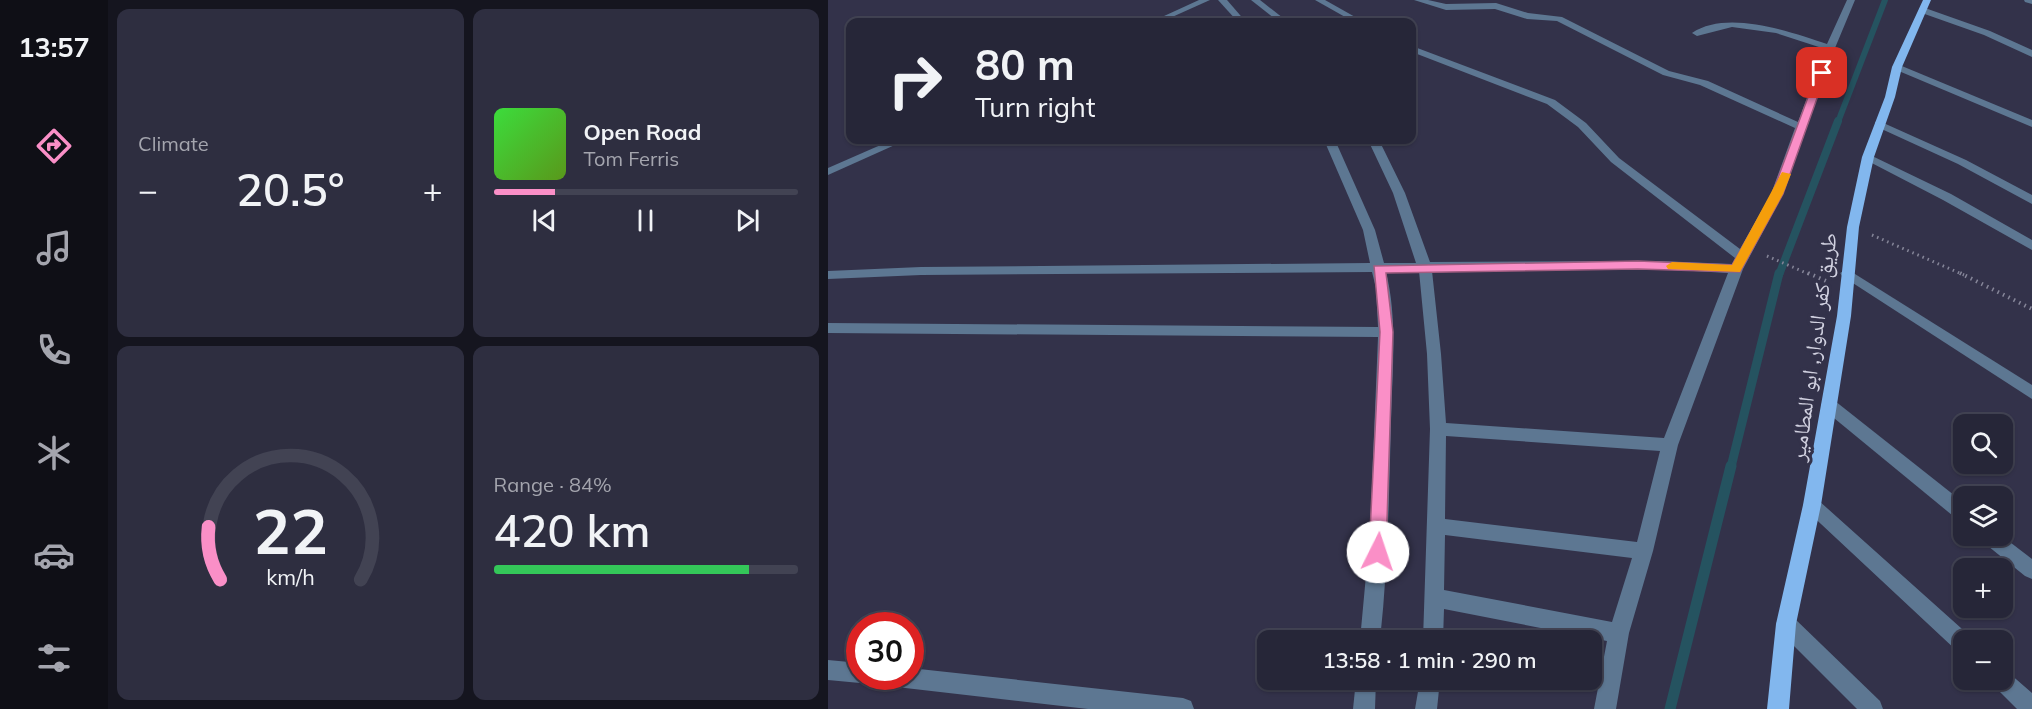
<!DOCTYPE html>
<html lang="en">
<head>
<meta charset="utf-8">
<style>
  :root { --surface:#262638; --page:#2e2e40; --text:#f1f3f6; --muted:#a4a5ae; --line:#424353; --accent:#fa8fc7 }
  body { margin:0; font-family:Mulish,"Noto Naskh Arabic",sans-serif; background:var(--page); color:var(--text); height:100vh; display:flex; flex-direction:column; font-size:22px; white-space:nowrap }
  * { box-sizing:border-box; margin:0 }
  p { font-size:20px; color:var(--muted) }
  .icon { flex:none; width:33px; height:33px; fill:none; stroke:currentColor; stroke-width:2; stroke-linecap:round; stroke-linejoin:round }
  .map { position:relative; flex:1; overflow:hidden }
  .sheet { display:flex; flex-direction:column; gap:9px; padding:9px; background:#15151f; width:720px }
  .sheet>* { flex:none }
  .banner { position:absolute; left:18px; top:18px; width:570px; height:126px; border-radius:12px; box-shadow:0 2px 4px #0004,0 0 0 2px var(--line); background:#262638; color:var(--text); overflow:hidden }
  .controls { position:absolute; left:1125px; top:414px; display:grid; gap:12px }
  .controls a { display:grid; place-items:center; width:60px; height:60px; border-radius:12px; background:var(--surface); box-shadow:0 2px 4px #0004,0 0 0 2px var(--line); font-size:30px }
  .speed { position:absolute; left:18px; top:612px; display:flex; gap:12px; font-size:30px; font-weight:700; text-align:center }
  .speed>* { display:grid; place-content:center; width:78px; height:78px; border-radius:50%; background:var(--surface); box-shadow:0 2px 4px #0004,0 0 0 2px var(--line); line-height:1 }
  .speed .limit { border:9px solid #d22; background:#fff; color:#111 }
  .pin { position:absolute; display:grid; place-items:center; width:51px; height:51px; color:#fff; margin:-26px; border-radius:12px; box-shadow:0 3px 9px #0006 }
  .me { position:absolute; width:66px; margin:-33px; rotate:4deg; stroke-linejoin:round; filter:drop-shadow(0 0 4px #0008) }
  .turn { display:flex; align-items:center; gap:21px; height:126px; padding:0 30px; font-size:27px }
  .turn .icon { width:78px; height:78px; stroke-width:2.5 }
  .turn b { display:block; font-size:42px; line-height:51px }
  .big { font-size:45px; font-weight:600; line-height:1.1 }
  .sheet .card { flex:1; display:flex; flex-direction:column; justify-content:center; gap:9px; min-width:0; padding:0 21px; border-radius:12px; background:var(--page) }
  .sheet .dial { align-items:center; gap:0 }
  .dial svg { height:156px; overflow:visible; fill:none; stroke:var(--line); stroke-width:7; stroke-linecap:round; text-anchor:middle }
  .dial text { fill:var(--text); stroke:none }
  .song { display:flex; align-items:center; gap:18px }
  .cover { width:72px; height:72px; border-radius:9px; background:linear-gradient(135deg,hsl(120 70% 55%),hsl(90 70% 35%)) }
  .played { height:6px; border-radius:3px; background:linear-gradient(90deg,var(--accent) 20%,var(--line) 20%) }
  .keys { display:flex; justify-content:space-around; direction:ltr }
  .heat { display:flex; justify-content:space-between; align-items:center; font-size:33px; direction:ltr }
  .charge { height:9px; border-radius:4px; background:linear-gradient(90deg,#34c759 84%,var(--line) 0) }
  .sheet .tiles { flex:1; display:grid; gap:9px; grid-template-columns:repeat(2,1fr) }
  .trip { position:absolute; left:429px; top:630px; width:345px; height:60px; border-radius:12px; background:var(--surface); box-shadow:0 2px 4px #0004,0 0 0 2px var(--line); font-weight:600; line-height:60px; text-align:center }
  main { display:flex; flex:1; min-height:0 }
  .dock { display:flex; flex-direction:column; width:108px; justify-content:space-around; align-items:center; background:#0f0f16; color:var(--muted) }
  .dock .icon { width:42px; height:42px }
  .dock .selected { color:var(--accent) }
  .dock b { font-size:27px; color:var(--text) }
  .map>svg:first-child { display:block }
  .lines { fill:none; stroke-linecap:round; stroke-linejoin:round }
  .stream-far3 { stroke:#255360; stroke-width:6 }
  .stream-far2 { stroke:#255360; stroke-width:8 }
  .stream-far1 { stroke:#255360; stroke-width:9 }
  .stream { stroke:#255360; stroke-width:11 }
  .path-far1 { stroke:#868699; stroke-width:3; stroke-dasharray:1.5 4; stroke-linecap:butt }
  .path { stroke:#868699; stroke-width:4; stroke-dasharray:1.5 4.5; stroke-linecap:butt }
  .minor { fill:#5d7792; fill-rule:evenodd }
  .major { fill:#82b7ee; fill-rule:evenodd }
  .route { fill:#fa8fc7; stroke:#a25d81; stroke-width:1.5 }
  .slow { fill:#f59e0b }
  .labels { text-anchor:middle; dominant-baseline:central; stroke-width:6; stroke-linejoin:round; paint-order:stroke }
  .street-label { font-size:22px; fill:#d1d1e0; stroke:#33324a }
</style>
</head>
<body>
<main>
<nav class="dock">
<b>13:57</b>
<svg class="icon selected" aria-label="directions" viewBox="0 0 24 24"><path d="M12 3l9 9-9 9-9-9zM9 14v-3h6M13 9l2 2-2 2"/></svg>
<svg class="icon" aria-label="music" viewBox="0 0 24 24"><path d="M9 18V5l10-2v13"/><circle cx="6" cy="18" r="3"/><circle cx="16" cy="16" r="3"/></svg>
<svg class="icon" aria-label="phone" viewBox="0 0 24 24"><path d="M5 4h4l2 5-3 2q2 4 5 5l2-3 5 2v4C11 20 4 13 5 4z"/></svg>
<svg class="icon" aria-label="climate" viewBox="0 0 24 24"><path d="M12 3v18M4 7l16 10M4 17L20 7"/></svg>
<svg class="icon" aria-label="car" viewBox="0 0 24 24"><path d="M5 17H2v-5l4-1 3-4h7l3 4 3 1v5h-3M9 17h6M6 11h13"/><circle cx="7" cy="17" r="2"/><circle cx="17" cy="17" r="2"/></svg>
<svg class="icon" aria-label="filters" viewBox="0 0 24 24"><path d="M4 7h16M4 17h16"/><circle cx="9" cy="7" r="2"/><circle cx="15" cy="17" r="2"/></svg>
</nav>
<section class="sheet">
<div class="tiles">
<div class="card"><p>Climate</p>
<div class="heat"><a>−</a><b class="big">20.5°</b><a>+</a></div>
</div>
<div class="card">
<div class="song"><i class="cover"></i><div><b>Open Road</b><p>Tom Ferris</p></div></div>
<div class="played"></div>
<div class="keys"><svg class="icon" aria-label="previous" viewBox="0 0 24 24"><path d="M18 5L8 12l10 7zM5 5v14"/></svg><svg class="icon" aria-label="pause" viewBox="0 0 24 24"><path d="M8 5v14M16 5v14"/></svg><svg class="icon" aria-label="next" viewBox="0 0 24 24"><path d="M6 5l10 7-10 7zM19 5v14"/></svg></div>
</div>
<div class="card dial"><svg viewBox="0 0 100 80">
<path d="M14 69A42 42 0 1 1 86 69"/>
<path d="M14 69A42 42 0 0 1 8 42" stroke="#fa8fc7"/>
<text x="50" y="56" font-size="32" font-weight="700">22</text>
<text x="50" y="72" font-size="11">km/h</text>
</svg></div>
<div class="card"><p>Range · 84%</p><b class="big">420 km</b><div class="charge"></div></div>
</div>
</section>
<div class="map">
<svg width="1204" height="709" viewBox="0 0 1204 709">
  <rect width="100%" height="100%" fill="#33324a"/>
  <g class="lines">
    <path class="stream-far3" d="M 1010,122 L 1057,0"/>
    <path class="stream-far2" d="M 951,275 L 1010,121"/>
    <path class="stream-far1" d="M 903,467 L 951,273"/>
    <path class="stream" d="M 842,709 L 903,466"/>
    <g class="path-far1">
      <path d="M 1044,235 L 1136,275"/>
      <path d="M 939,256 L 983,275"/>
    </g>
    <g class="path">
      <path d="M 980,273 L 998,281"/>
      <path d="M 1132,273 L 1204,309"/>
    </g>
    <g class="minor">
      <path d="M 371,0 L 382,0 L 333,22 L 323,22 Z"/>
      <path d="M 390,0 L 399,0 L 418,22 L 410,22 Z"/>
      <path d="M 423,0 L 432,0 L 460,22 L 451,22 Z"/>
      <path d="M 487,0 L 497,0 L 536,22 L 526,22 Z"/>
      <path d="M 586,0 L 600,0 L 618,4 L 668,3 L 700,13 L 734,17 L 841,71 L 880,81 L 970,122 L 997,49 L 948,33 L 904,27 L 869,36 L 864,33 C 899,9 963,32 999,44 L 1019,0 L 1027,0 L 1007,48 L 955,194 L 915,269 L 850,445 L 825,551 L 801,633 L 788,709 L 766,709 L 779,641 L 616,609 L 615,640 L 595,640 L 602,429 L 599,354 L 591,271 L 558,272 C 570,320 564,372 563,422 C 561,495 560,568 552,640 L 532,640 L 542,532 L 550,337 L 0,333 L 0,323 L 550,327 L 548,288 L 544,272 L 93,275 L 0,279 L 0,271 L 93,267 L 542,263 L 535,230 L 496,140 L 507,140 L 547,230 L 556,263 L 588,263 L 565,193 L 540,140 L 551,140 L 577,193 L 602,262 L 831,261 L 904,264 L 907,258 L 783,162 L 750,127 L 719,104 L 584,52 L 584,46 L 727,100 L 758,123 L 791,158 L 912,249 L 943,194 L 967,128 L 872,85 L 835,75 L 729,21 L 699,19 L 667,9 L 618,10 ZM 831,269 L 900,273 L 836,438 L 618,423 L 613,354 L 604,271 ZM 618,436 L 832,451 L 809,542 L 617,519 ZM 617,535 L 804,558 L 784,622 L 616,590 Z"/>
      <path d="M 1196,0 L 1204,0 L 1204,4 L 1197,2 Z"/>
      <path d="M 1091,8 L 1097,8 L 1162,31 L 1204,50 L 1204,57 L 1156,35 L 1091,12 Z"/>
      <path d="M 1069,64 L 1204,120 L 1204,127 L 1066,69 L 1064,67 Z"/>
      <path d="M 1051,121 L 1138,160 L 1204,195 L 1204,204 L 1130,164 L 1047,126 L 1047,122 Z"/>
      <path d="M 64,140 L 78,140 L 0,175 L 0,168 Z"/>
      <path d="M 1040,154 L 1123,194 L 1204,240 L 1204,250 L 1115,200 L 1036,159 L 1036,155 Z"/>
      <path d="M 1019,269 L 1204,385 L 1204,399 L 1014,276 L 1012,273 Z"/>
      <path d="M 1001,399 L 1007,401 L 1136,503 L 1136,522 L 1130,520 L 995,409 L 993,405 L 995,401 Z"/>
      <path d="M 984,497 L 990,500 L 1143,637 L 1145,640 L 1136,640 L 1136,654 L 1129,651 L 978,510 L 975,505 L 978,500 Z"/>
      <path d="M 1152,536 L 1174,536 L 1204,559 L 1204,579 L 1197,576 L 1155,542 Z"/>
      <path d="M 958,614 L 965,617 L 1052,701 L 1055,709 L 1029,709 L 951,631 L 948,624 L 951,617 Z"/>
      <path d="M 0,660 L 32,663 L 32,676 L 41,676 L 39,680 L 32,683 L 0,680 Z"/>
      <path d="M 82,668 L 355,698 L 363,701 L 366,709 L 260,709 L 60,686 L 53,683 L 50,676 L 82,676 Z"/>
      <path d="M 1174,670 L 1181,673 L 1204,693 L 1204,709 L 1189,709 L 1167,687 L 1164,680 L 1174,680 Z"/>
      <path d="M 528,680 L 548,680 L 547,709 L 525,709 Z"/>
      <path d="M 592,680 L 612,680 L 609,709 L 587,709 Z"/>
    </g>
    <path class="major" d="M 1095,0 L 1103,0 L 1074,67 L 1067,97 L 1046,157 L 1031,227 L 1023,316 L 993,505 L 968,624 L 961,709 L 939,709 L 948,624 L 975,505 L 1009,316 L 1019,227 L 1034,157 L 1057,97 L 1064,67 Z"/>
  </g>
  <path class="route" d="M 994,70 L 998,73 L 955,194 L 912,272 L 810,269 L 558,273 L 565,332 L 558,552 L 556,557 L 550,559 L 544,557 L 541,552 L 552,332 L 546,266 L 810,261 L 904,265 L 944,194 L 989,73 Z"/>
  <path class="slow" d="M 954,172 L 963,174 L 955,194 L 912,272 L 840,269 L 838,266 L 844,262 L 904,265 Z"/>
  <g class="labels">
    <g class="street-label">
      <text transform="translate(985 347) rotate(-82)">طريق كفر الدوار, ابو المطامير</text>
    </g>
  </g>
</svg>
<div class="controls">
<a><svg class="icon" aria-label="search" viewBox="0 0 24 24"><circle cx="10" cy="10" r="6"/><path d="M15 15l6 6"/></svg></a>
<a><svg class="icon" aria-label="layers" viewBox="0 0 24 24"><path d="M12 4l9 5-9 5-9-5zM3 14l9 5 9-5"/></svg></a>
<a>+</a>
<a>−</a>
</div>
<div class="speed"><div class="limit">30</div></div>
<div class="pin" style="left:994px;top:73px;background:#d93025"><svg class="icon" aria-label="arrive" viewBox="0 0 24 24"><path d="M6 21V4h12l-3 4 3 4H6"/></svg></div>
<svg class="me" style="left:550px;top:552px" viewBox="-20 -20 40 40"><circle r="19" fill="#fff"/><path d="M0-13L10 11 0 6-10 11z" fill="#fa8fc7"/></svg>
<div class="trip">13:58 · 1 min · 290 m</div>
<div class="banner">
<div class="turn"><svg class="icon" aria-label="right" viewBox="0 0 24 24"><path d="M7 20v-9h11M14 6l5 5-5 5"/></svg><div><b>80 m</b>Turn right</div></div>
</div>
</div>
</main>
</body>
</html>
